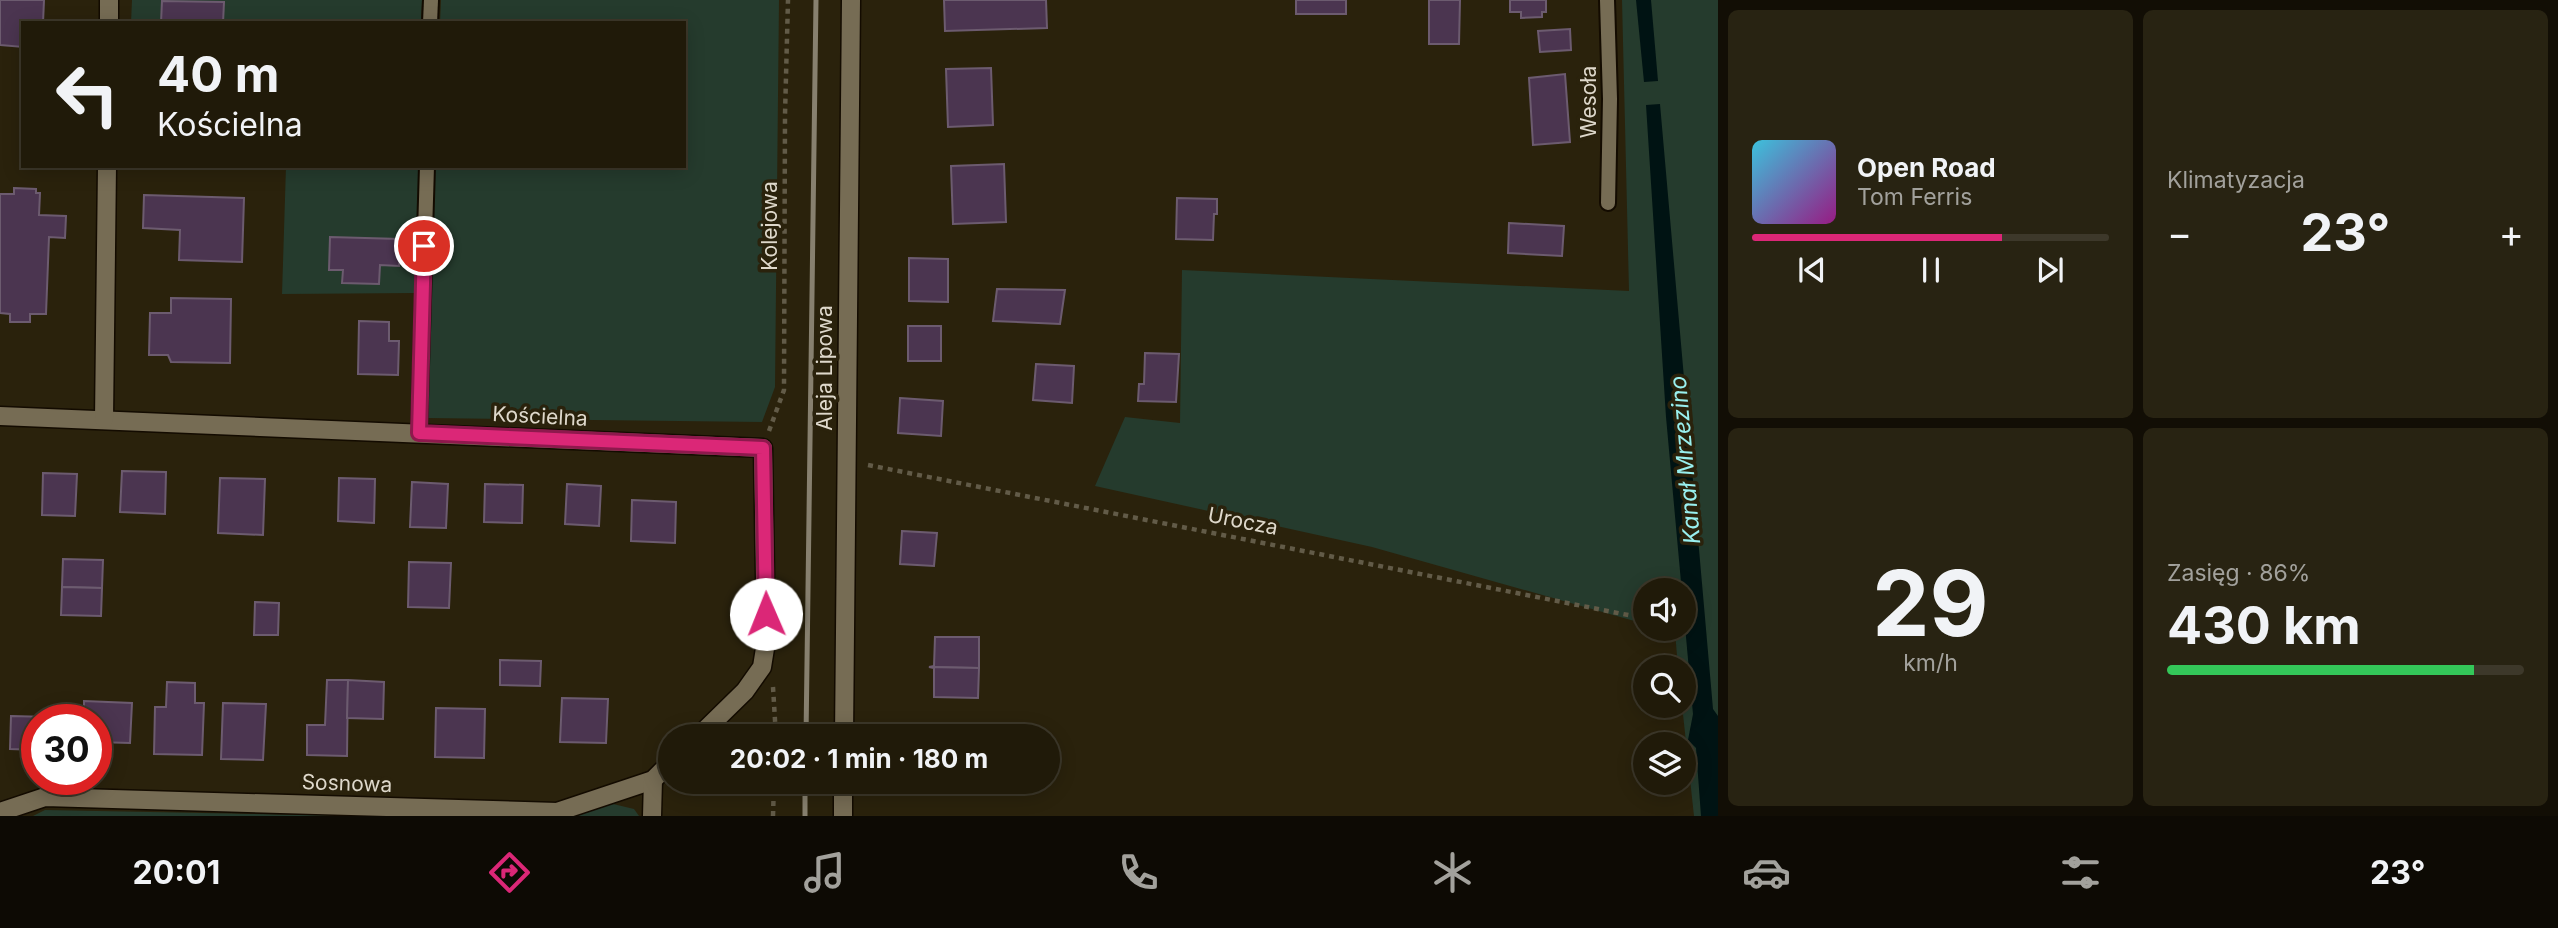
<!DOCTYPE html>
<html lang="pl">
<head>
<meta charset="utf-8">
<style>
  :root { --surface:#201a09; --page:#282312; --text:#f1f3f6; --muted:#a2a19c; --line:#3d382a; --accent:#db2777 }
  body { margin:0; font-family:Inter,sans-serif; background:var(--page); color:var(--text); height:100vh; display:flex; flex-direction:column; font-size:26px; white-space:nowrap }
  * { box-sizing:border-box; margin:0 }
  p { font-size:23px; color:var(--muted) }
  .icon { flex:none; width:38px; height:38px; fill:none; stroke:currentColor; stroke-width:2; stroke-linecap:round; stroke-linejoin:round }
  .map { position:relative; flex:1; overflow:hidden }
  .sheet { display:flex; flex-direction:column; gap:10px; padding:10px; background:#120e05; width:840px }
  .sheet>* { flex:none }
  .hud { position:absolute; left:21px; top:21px; width:665px; height:147px; border-radius:0px; box-shadow:0 4px 18px #0003,0 0 0 2px var(--line); background:#201a09; color:var(--text); overflow:hidden }
  .buttons { position:absolute; left:1633px; top:578px; display:grid; gap:14px }
  .buttons a { display:grid; place-items:center; width:63px; height:63px; border-radius:50%; background:var(--surface); box-shadow:0 4px 18px #0003,0 0 0 2px var(--line); font-size:35px }
  .speed { position:absolute; left:21px; top:704px; display:flex; gap:14px; font-size:35px; font-weight:700; text-align:center }
  .speed>* { display:grid; place-content:center; width:91px; height:91px; border-radius:50%; background:var(--surface); box-shadow:0 4px 18px #0003,0 0 0 2px var(--line); line-height:1 }
  .speed .limit { border:10px solid #d22; background:#fff; color:#111 }
  .pin { position:absolute; display:grid; place-items:center; width:60px; height:60px; color:#fff; margin:-30px; border:4px solid #fff; border-radius:50%; box-shadow:0 2px 7px #0007 }
  .me { position:absolute; width:77px; margin:-38px; rotate:359deg; stroke-linejoin:round; filter:drop-shadow(0 0 5px #0008) }
  .turn { display:flex; align-items:center; gap:24px; height:147px; padding:0 21px; font-size:32px }
  .turn .icon { width:91px; height:91px; stroke-width:2.5 }
  .turn b { display:block; font-size:49px; line-height:60px }
  .big { font-size:52px; font-weight:700; line-height:1.1 }
  .sheet .card { flex:1; display:flex; flex-direction:column; justify-content:center; gap:10px; min-width:0; padding:0 24px; border-radius:10px; background:var(--page) }
  .sheet .dial { align-items:center; gap:0 }
  .dial b { font-size:91px; line-height:1 }
  .song { display:flex; align-items:center; gap:21px }
  .cover { width:84px; height:84px; border-radius:10px; background:linear-gradient(135deg,hsl(190 70% 55%),hsl(310 70% 35%)) }
  .played { height:7px; border-radius:4px; background:linear-gradient(90deg,var(--accent) 70%,var(--line) 70%) }
  .keys { display:flex; justify-content:space-around; direction:ltr }
  .heat { display:flex; justify-content:space-between; align-items:center; font-size:38px; direction:ltr }
  .charge { height:10px; border-radius:5px; background:linear-gradient(90deg,#34c759 86%,var(--line) 0) }
  .sheet .tiles { flex:1; display:grid; gap:10px; grid-template-columns:repeat(2,1fr) }
  .trip { position:absolute; left:658px; top:724px; width:402px; height:70px; border-radius:35px; background:var(--surface); box-shadow:0 4px 18px #0003,0 0 0 2px var(--line); font-weight:700; line-height:70px; text-align:center }
  .dock { display:flex; height:112px; justify-content:space-around; align-items:center; background:#0d0a04; color:var(--muted) }
  .dock .icon { width:49px; height:49px }
  .dock .active { color:var(--accent) }
  .dock b { font-size:32px; color:var(--text) }
  main { display:flex; flex:1; min-height:0 }
  .map>svg:first-child { display:block }
  .green { fill:#253b2d }
  .water { fill:#001313 }
  .building { fill:#4b3550; stroke:#6c5b6f; stroke-width:2 }
  .lines { fill:none; stroke-linecap:round; stroke-linejoin:round }
  .lane-casing { stroke:#130b00; stroke-width:18 }
  .street-casing { stroke:#130b00; stroke-width:21 }
  .secondary-casing { stroke:#130b00; stroke-width:21 }
  .path { stroke:#625b48; stroke-width:4.5; stroke-dasharray:5 5; stroke-linecap:butt }
  .lane { stroke:#766c54; stroke-width:14 }
  .street { stroke:#766c54; stroke-width:18 }
  .secondary { stroke:#766c54; stroke-width:18 }
  .rail { stroke:#87806f; stroke-width:5 }
  .route-casing { stroke:#8e194d; stroke-width:18 }
  .route { stroke:#db2777; stroke-width:12 }
  .labels { text-anchor:middle; dominant-baseline:central; stroke-width:7; stroke-linejoin:round; paint-order:stroke }
  .street-label { font-size:21px; fill:#ded8cb; stroke:#2a220c }
  .water-label { font-size:23px; font-style:italic; fill:#99f0ef; stroke:#2a220c }
</style>
</head>
<body>
<main>
<div class="map">
<svg width="1718" height="816" viewBox="0 0 1718 816">
  <rect width="100%" height="100%" fill="#2a220c"/>
  <g class="green">
    <path d="M 132,0 L 422,0 L 421,23 L 131,23 Z"/>
    <path d="M 441,0 L 779,0 L 775,387 L 762,422 L 426,418 L 434,166 L 684,166 L 684,23 L 440,23 Z"/>
    <path d="M 1622,0 L 1718,0 L 1718,816 L 1694,816 L 1682,705 L 1684,667 L 1678,667 L 1675,632 L 1662,628 L 1684,628 L 1684,590 L 1645,590 L 1645,624 L 1372,547 L 1095,486 L 1125,417 L 1180,423 L 1182,270 L 1629,291 Z"/>
    <path d="M 286,166 L 419,166 L 416,293 L 282,294 Z"/>
    <path d="M 609,803 L 634,809 L 639,816 L 570,816 Z"/>
    <path d="M 45,810 L 361,816 L 33,816 Z"/>
  </g>
  <g class="water">
    <path d="M 1636,0 L 1651,0 L 1658,81 L 1644,82 Z"/>
    <path d="M 1660,104 L 1713,709 L 1718,716 L 1718,816 L 1701,816 L 1696,748 L 1688,740 L 1693,714 L 1666,417 L 1646,105 Z"/>
  </g>
  <g class="building">
    <path d="M 0,0 L 44,0 L 43,23 L 23,23 L 23,47 L 0,45 Z"/>
    <path d="M 944,0 L 1046,0 L 1047,28 L 945,31 Z"/>
    <rect x="1296" y="0" width="50" height="14"/>
    <path d="M 1429,0 L 1460,0 L 1459,44 L 1429,44 Z"/>
    <path d="M 1510,0 L 1546,0 L 1546,12 L 1542,12 L 1542,17 L 1521,18 L 1521,12 L 1510,12 Z"/>
    <path d="M 162,1 L 224,2 L 223,23 L 161,23 Z"/>
    <path d="M 1570,29 L 1571,50 L 1540,52 L 1538,31 Z"/>
    <path d="M 991,68 L 993,125 L 948,127 L 946,69 Z"/>
    <path d="M 1565,74 L 1570,142 L 1533,145 L 1529,78 Z"/>
    <path d="M 1004,164 L 1006,222 L 953,224 L 951,166 Z"/>
    <path d="M 14,188 L 36,189 L 36,193 L 40,193 L 39,215 L 66,216 L 65,238 L 49,237 L 46,314 L 30,314 L 30,322 L 10,322 L 10,314 L 0,313 L 0,194 L 14,194 Z"/>
    <path d="M 144,195 L 244,198 L 242,262 L 179,260 L 180,230 L 143,228 Z"/>
    <path d="M 1177,198 L 1217,199 L 1217,214 L 1214,214 L 1213,240 L 1176,239 Z"/>
    <path d="M 1509,223 L 1564,226 L 1562,256 L 1508,253 Z"/>
    <path d="M 330,237 L 400,239 L 399,266 L 380,265 L 379,284 L 342,283 L 343,270 L 329,270 Z"/>
    <path d="M 909,258 L 948,259 L 948,302 L 909,301 Z"/>
    <path d="M 997,289 L 1065,290 L 1060,324 L 993,321 Z"/>
    <path d="M 171,298 L 231,299 L 230,363 L 171,362 L 168,355 L 149,355 L 150,313 L 171,313 Z"/>
    <path d="M 359,321 L 389,322 L 389,341 L 399,341 L 398,375 L 358,374 Z"/>
    <rect x="908" y="326" width="33" height="35"/>
    <path d="M 1145,353 L 1179,354 L 1176,402 L 1138,401 L 1139,384 L 1144,384 Z"/>
    <path d="M 1036,364 L 1074,366 L 1072,403 L 1033,400 Z"/>
    <path d="M 900,398 L 943,401 L 941,436 L 898,433 Z"/>
    <path d="M 122,471 L 166,472 L 165,514 L 120,512 Z"/>
    <path d="M 43,473 L 77,474 L 75,516 L 42,515 Z"/>
    <path d="M 220,478 L 265,479 L 263,535 L 218,533 Z"/>
    <path d="M 339,478 L 375,479 L 374,523 L 338,521 Z"/>
    <path d="M 412,482 L 448,484 L 446,528 L 410,527 Z"/>
    <path d="M 485,484 L 523,485 L 522,523 L 484,522 Z"/>
    <path d="M 567,484 L 601,486 L 599,526 L 565,524 Z"/>
    <path d="M 632,500 L 676,502 L 675,543 L 631,541 Z"/>
    <path d="M 902,531 L 937,533 L 934,566 L 900,564 Z"/>
    <path d="M 63,559 L 103,560 L 102,588 L 62,587 Z"/>
    <path d="M 409,562 L 451,563 L 449,608 L 408,607 Z"/>
    <path d="M 62,587 L 102,588 L 101,616 L 61,615 Z"/>
    <path d="M 255,602 L 279,603 L 278,635 L 254,635 Z"/>
    <path d="M 935,637 L 979,637 L 979,668 L 929,667 L 934,666 Z"/>
    <path d="M 500,660 L 541,661 L 540,686 L 500,685 Z"/>
    <path d="M 929,667 L 979,668 L 978,698 L 934,697 L 934,668 Z"/>
    <path d="M 327,680 L 348,680 L 347,756 L 307,755 L 307,725 L 325,725 Z"/>
    <path d="M 348,680 L 384,682 L 383,719 L 347,718 Z"/>
    <path d="M 167,682 L 195,683 L 195,703 L 204,703 L 202,755 L 154,754 L 155,707 L 166,707 Z"/>
    <path d="M 562,698 L 608,699 L 606,743 L 560,742 Z"/>
    <path d="M 84,701 L 132,703 L 130,743 L 96,742 L 96,719 L 84,719 Z"/>
    <path d="M 223,703 L 266,704 L 263,760 L 221,759 Z"/>
    <path d="M 436,708 L 485,709 L 484,758 L 435,757 Z"/>
    <path d="M 11,716 L 50,717 L 37,719 L 37,750 L 10,749 Z"/>
  </g>
  <g class="lines">
    <defs>
      <g id="lane">
        <path d="M 1607,0 L 1610,99 L 1608,203"/>
        <path d="M 430,23 L 431,0"/>
        <path d="M 419,433 L 427,166"/>
      </g>
      <g id="street">
        <path d="M 109,23 L 109,0"/>
        <path d="M 0,416 L 763,448 L 766,642 L 762,667 L 745,691 L 698,737"/>
        <path d="M 104,419 L 107,166"/>
        <path d="M 0,812 L 45,797 L 557,812 L 653,780 L 670,763"/>
        <path d="M 652,816 L 653,780"/>
      </g>
      <g id="secondary">
        <path d="M 844,737 L 851,0"/>
        <path d="M 843,816 L 843,782"/>
      </g>
    </defs>
    <use href="#lane" class="lane-casing"/>
    <use href="#street" class="street-casing"/>
    <use href="#secondary" class="secondary-casing"/>
    <g class="path">
      <path d="M 769,431 L 784,390 L 785,115 L 788,0"/>
      <path d="M 868,465 L 1633,616"/>
      <path d="M 773,687 L 776,737"/>
      <path d="M 773,816 L 774,782"/>
    </g>
    <use href="#lane" class="lane"/>
    <use href="#street" class="street"/>
    <use href="#secondary" class="secondary"/>
    <g class="rail">
      <path d="M 806,737 L 816,0"/>
      <path d="M 805,816 L 805,782"/>
    </g>
  </g>
  <g class="lines">
    <defs>
      <path id="route" d="M 424,246 L 419,433 L 763,448 L 766,614"/>
    </defs>
    <use href="#route" class="route-casing"/>
    <use href="#route" class="route"/>
  </g>
  <g class="labels">
    <g class="street-label">
      <text transform="translate(1588 102) rotate(-90)">Wesoła</text>
      <text transform="translate(769 226) rotate(-90)">Kolejowa</text>
      <text transform="translate(824 368) rotate(-90)">Aleja Lipowa</text>
      <text transform="translate(540 416) rotate(3)">Kościelna</text>
      <text transform="translate(1243 521) rotate(11)">Urocza</text>
      <text transform="translate(347 783) rotate(2)">Sosnowa</text>
    </g>
    <g class="water-label">
      <text transform="translate(1685 460) rotate(-95)">Kanał Mrzezino</text>
    </g>
  </g>
</svg>
<div class="buttons">
<a><svg class="icon" aria-label="sound" viewBox="0 0 24 24"><path d="M4 9h4l5-4v14l-5-4H4zM17 9q2 3 0 6"/></svg></a>
<a><svg class="icon" aria-label="search" viewBox="0 0 24 24"><circle cx="10" cy="10" r="6"/><path d="M15 15l6 6"/></svg></a>
<a><svg class="icon" aria-label="layers" viewBox="0 0 24 24"><path d="M12 4l9 5-9 5-9-5zM3 14l9 5 9-5"/></svg></a>
</div>
<div class="speed"><div class="limit">30</div></div>
<div class="pin" style="left:424px;top:246px;background:#d93025"><svg class="icon" aria-label="arrive" viewBox="0 0 24 24"><path d="M6 21V4h12l-3 4 3 4H6"/></svg></div>
<svg class="me" style="left:766px;top:614px" viewBox="-20 -20 40 40"><circle r="19" fill="#fff"/><path d="M0-13L10 11 0 6-10 11z" fill="#db2777"/></svg>
<div class="trip">20:02 · 1 min · 180 m</div>
<div class="hud">
<div class="turn"><svg class="icon" aria-label="left" viewBox="0 0 24 24"><path d="M17 20v-9H6M10 6l-5 5 5 5"/></svg><div><b>40 m</b>Kościelna</div></div>
</div>
</div>
<section class="sheet">
<div class="tiles">
<div class="card">
<div class="song"><i class="cover"></i><div><b>Open Road</b><p>Tom Ferris</p></div></div>
<div class="played"></div>
<div class="keys"><svg class="icon" aria-label="previous" viewBox="0 0 24 24"><path d="M18 5L8 12l10 7zM5 5v14"/></svg><svg class="icon" aria-label="pause" viewBox="0 0 24 24"><path d="M8 5v14M16 5v14"/></svg><svg class="icon" aria-label="next" viewBox="0 0 24 24"><path d="M6 5l10 7-10 7zM19 5v14"/></svg></div>
</div>
<div class="card"><p>Klimatyzacja</p>
<div class="heat"><a>−</a><b class="big">23°</b><a>+</a></div>
</div>
<div class="card dial"><b>29</b><p>km/h</p></div>
<div class="card"><p>Zasięg · 86%</p><b class="big">430 km</b><div class="charge"></div></div>
</div>
</section>
</main>
<nav class="dock">
<b>20:01</b>
<svg class="icon active" aria-label="directions" viewBox="0 0 24 24"><path d="M12 3l9 9-9 9-9-9zM9 14v-3h6M13 9l2 2-2 2"/></svg>
<svg class="icon" aria-label="music" viewBox="0 0 24 24"><path d="M9 18V5l10-2v13"/><circle cx="6" cy="18" r="3"/><circle cx="16" cy="16" r="3"/></svg>
<svg class="icon" aria-label="phone" viewBox="0 0 24 24"><path d="M5 4h4l2 5-3 2q2 4 5 5l2-3 5 2v4C11 20 4 13 5 4z"/></svg>
<svg class="icon" aria-label="climate" viewBox="0 0 24 24"><path d="M12 3v18M4 7l16 10M4 17L20 7"/></svg>
<svg class="icon" aria-label="car" viewBox="0 0 24 24"><path d="M5 17H2v-5l4-1 3-4h7l3 4 3 1v5h-3M9 17h6M6 11h13"/><circle cx="7" cy="17" r="2"/><circle cx="17" cy="17" r="2"/></svg>
<svg class="icon" aria-label="filters" viewBox="0 0 24 24"><path d="M4 7h16M4 17h16"/><circle cx="9" cy="7" r="2"/><circle cx="15" cy="17" r="2"/></svg>
<b>23°</b>
</nav>
</body>
</html>
